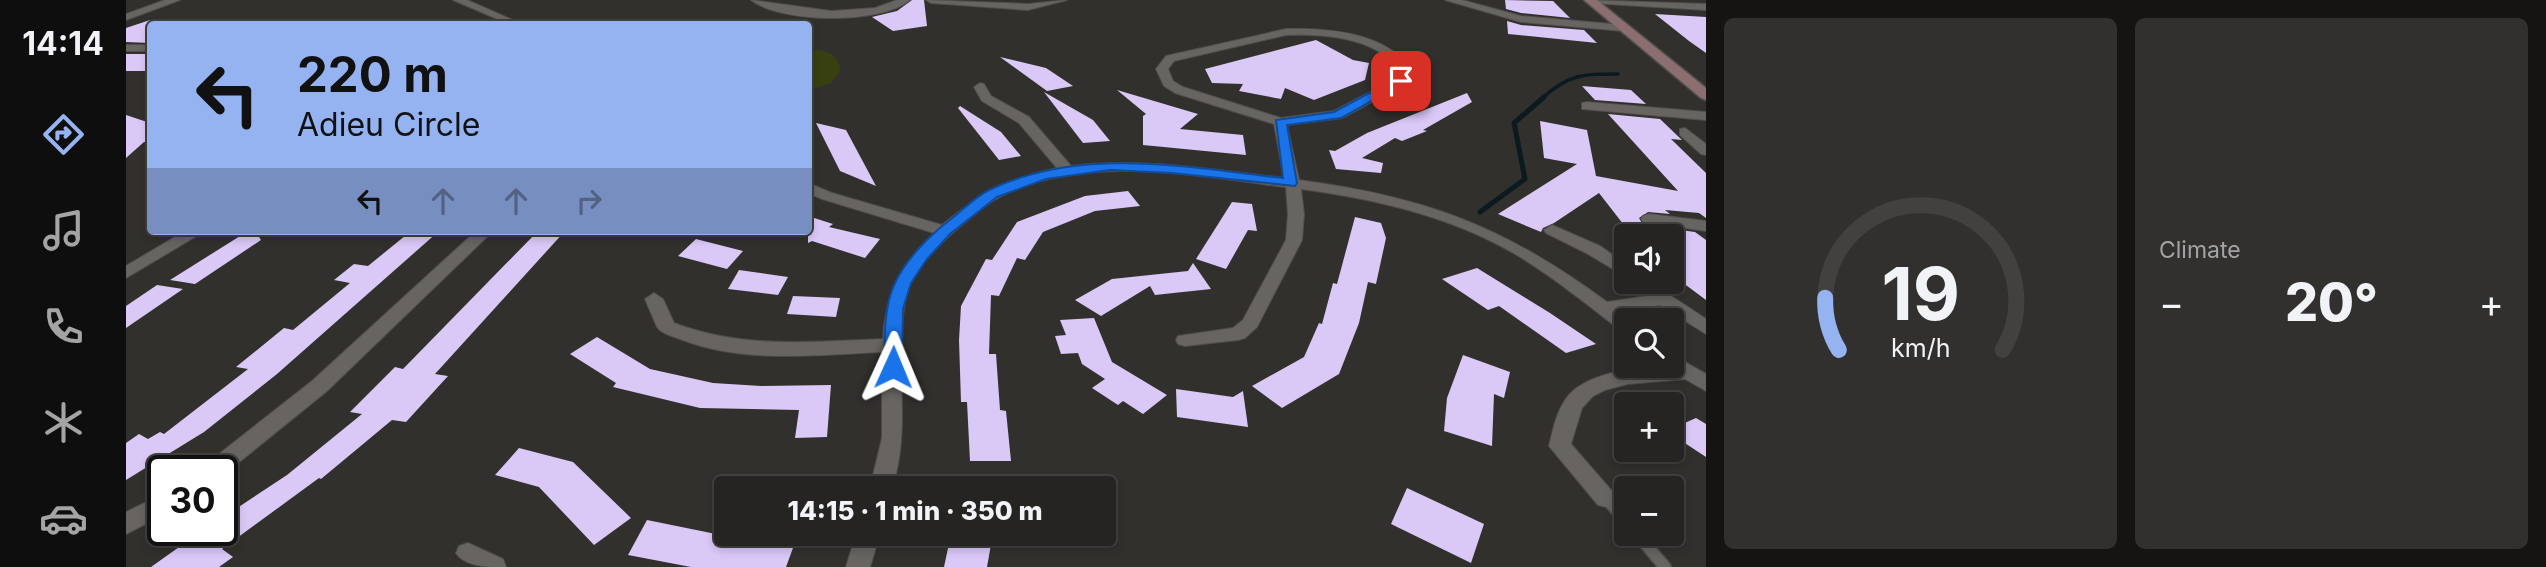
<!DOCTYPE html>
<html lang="en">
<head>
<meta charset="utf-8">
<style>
  :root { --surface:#262422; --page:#32302f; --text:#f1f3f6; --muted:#a4a4a5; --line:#424140; --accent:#95b2f1 }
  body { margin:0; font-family:Inter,sans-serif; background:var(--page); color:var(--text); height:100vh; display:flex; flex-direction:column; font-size:26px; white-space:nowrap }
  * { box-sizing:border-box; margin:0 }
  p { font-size:23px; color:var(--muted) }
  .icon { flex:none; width:38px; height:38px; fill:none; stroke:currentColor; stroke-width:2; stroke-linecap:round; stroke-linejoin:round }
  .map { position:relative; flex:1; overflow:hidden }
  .panel { display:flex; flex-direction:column; gap:18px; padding:18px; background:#151413; width:840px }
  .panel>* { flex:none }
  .hud { position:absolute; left:21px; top:21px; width:665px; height:214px; border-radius:7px; box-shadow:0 4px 10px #0003,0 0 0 2px var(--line); background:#95b2f1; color:#111; overflow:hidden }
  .tools { position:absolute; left:1488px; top:224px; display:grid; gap:14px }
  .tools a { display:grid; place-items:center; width:70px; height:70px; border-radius:7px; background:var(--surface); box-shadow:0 4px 10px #0003,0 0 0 2px var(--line); font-size:35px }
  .speed { position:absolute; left:21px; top:455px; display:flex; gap:14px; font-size:35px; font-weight:700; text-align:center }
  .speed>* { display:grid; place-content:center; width:91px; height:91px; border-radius:50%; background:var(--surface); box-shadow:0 4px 10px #0003,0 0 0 2px var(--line); line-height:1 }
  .speed .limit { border:4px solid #111; border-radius:10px; background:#fff; color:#111 }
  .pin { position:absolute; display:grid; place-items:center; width:60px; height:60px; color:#fff; margin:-30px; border-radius:14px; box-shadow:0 4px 10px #0006 }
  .me { position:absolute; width:77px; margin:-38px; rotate:1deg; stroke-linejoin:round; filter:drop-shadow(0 0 5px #0008) }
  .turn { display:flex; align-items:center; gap:24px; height:147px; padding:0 35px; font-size:32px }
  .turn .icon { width:91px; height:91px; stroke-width:2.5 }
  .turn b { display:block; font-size:49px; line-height:60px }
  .lanes { display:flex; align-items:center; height:66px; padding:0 35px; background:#0003; justify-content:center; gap:35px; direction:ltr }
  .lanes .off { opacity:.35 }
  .big { font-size:52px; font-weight:800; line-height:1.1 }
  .panel .widget { flex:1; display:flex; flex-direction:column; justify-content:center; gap:10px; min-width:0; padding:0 24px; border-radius:10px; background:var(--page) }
  .panel .dial { align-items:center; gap:0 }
  .dial svg { height:182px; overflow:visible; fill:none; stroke:var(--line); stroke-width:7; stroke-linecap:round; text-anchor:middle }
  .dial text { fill:var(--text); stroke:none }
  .heat { display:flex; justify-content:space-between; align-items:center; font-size:38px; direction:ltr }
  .panel .tiles { flex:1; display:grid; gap:18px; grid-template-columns:repeat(2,1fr) }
  .trip { position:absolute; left:588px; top:476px; width:402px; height:70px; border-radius:7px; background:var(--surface); box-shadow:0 4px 10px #0003,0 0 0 2px var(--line); font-weight:800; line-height:70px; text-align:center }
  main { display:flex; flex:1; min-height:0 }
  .menu { display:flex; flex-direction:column; width:126px; justify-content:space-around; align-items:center; background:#0f0e0e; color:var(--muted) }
  .menu .icon { width:49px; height:49px }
  .menu .active { color:var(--accent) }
  .menu b { font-size:32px; color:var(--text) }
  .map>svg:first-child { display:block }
  .green { fill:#38400f }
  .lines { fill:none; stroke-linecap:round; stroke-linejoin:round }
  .stream-far1 { stroke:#0b1a1f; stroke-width:3.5 }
  .stream { stroke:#0b1a1f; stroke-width:5 }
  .building { fill:#dac8f7 }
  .service-casing { stroke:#4f4d4a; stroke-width:14 }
  .minor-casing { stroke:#4f4d4a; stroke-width:2 }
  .secondary-casing { stroke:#4f4d4a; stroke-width:3 }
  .service { stroke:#676461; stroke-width:11 }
  .minor { fill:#676461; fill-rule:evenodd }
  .secondary { fill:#8c6e71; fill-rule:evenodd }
  .route { fill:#1a73e8; stroke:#114b97; stroke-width:2 }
</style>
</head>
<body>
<main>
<nav class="menu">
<b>14:14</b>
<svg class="icon active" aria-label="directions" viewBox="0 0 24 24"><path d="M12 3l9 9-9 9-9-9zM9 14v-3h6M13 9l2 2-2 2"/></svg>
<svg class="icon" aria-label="music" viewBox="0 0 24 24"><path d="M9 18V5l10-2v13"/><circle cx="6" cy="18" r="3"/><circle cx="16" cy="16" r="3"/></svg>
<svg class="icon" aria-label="phone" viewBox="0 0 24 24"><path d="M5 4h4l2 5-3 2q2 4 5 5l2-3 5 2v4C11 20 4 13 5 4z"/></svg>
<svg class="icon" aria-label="climate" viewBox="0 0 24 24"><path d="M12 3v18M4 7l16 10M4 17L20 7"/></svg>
<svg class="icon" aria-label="car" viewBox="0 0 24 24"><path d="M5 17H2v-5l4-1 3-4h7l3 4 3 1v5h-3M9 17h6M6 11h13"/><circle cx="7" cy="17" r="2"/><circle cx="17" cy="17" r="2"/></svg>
</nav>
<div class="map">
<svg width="1580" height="567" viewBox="0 0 1580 567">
  <rect width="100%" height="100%" fill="#32302d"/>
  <path class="green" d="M 683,49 C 699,50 714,53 714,72 L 704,83 L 683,90 Z"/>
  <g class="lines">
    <path class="stream-far1" d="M 1416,98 C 1444,74 1456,74 1492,74"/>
    <path class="stream" d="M 1354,212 L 1399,179 L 1388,123 L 1418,97"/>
  </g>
  <g class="building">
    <path d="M 786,0 L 798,0 L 801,26 L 767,31 L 746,17 L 771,11 Z"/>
    <path d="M 1379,0 L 1427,1 L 1444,18 L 1395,13 L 1380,9 Z"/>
    <path d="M 1529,14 L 1580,17 L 1580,53 L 1563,41 Z"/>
    <path d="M 24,20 L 24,43 L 0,42 L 0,28 Z"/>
    <path d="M 1381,21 L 1395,25 L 1458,30 L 1471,43 L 1382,34 Z"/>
    <path d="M 1190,40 L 1227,60 L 1243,63 L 1239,80 L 1188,100 L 1159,88 L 1155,99 L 1113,91 L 1117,84 L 1086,83 L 1079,69 Z"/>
    <path d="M 24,54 L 24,71 L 0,71 L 0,54 Z"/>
    <path d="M 874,57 L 920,68 L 947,86 L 921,91 Z"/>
    <path d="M 1456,86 L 1505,90 L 1520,104 L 1469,100 Z"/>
    <path d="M 991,90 L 1072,114 L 1054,129 L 1117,135 L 1120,155 L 1017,145 L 1017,116 L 1020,114 Z"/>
    <path d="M 918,92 L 967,120 L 984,141 L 957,143 Z"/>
    <path d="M 1341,93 L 1346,102 L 1297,130 L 1301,131 L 1276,141 L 1269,138 L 1236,158 L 1257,163 L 1255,173 L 1210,169 L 1203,150 L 1209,151 L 1241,133 Z"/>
    <path d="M 834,106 L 875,132 L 895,156 L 873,160 L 832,108 Z"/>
    <path d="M 1482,114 L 1534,119 L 1556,140 L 1545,139 L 1580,173 L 1580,218 L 1573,213 L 1539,210 L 1544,214 L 1522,212 L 1513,218 L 1517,225 L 1569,232 L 1580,240 L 1580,300 L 1545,274 L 1545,234 L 1501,229 L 1473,193 L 1428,223 L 1417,228 L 1415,232 L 1372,214 L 1451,164 L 1418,158 L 1414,121 L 1461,130 L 1470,176 L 1552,191 Z"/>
    <path d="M 0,115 L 24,123 L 24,142 L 18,142 L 0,158 Z"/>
    <path d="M 690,123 L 720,130 L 750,186 L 714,171 Z"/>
    <path d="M 1002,191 L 1014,206 L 969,211 L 917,232 L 899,260 L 891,258 L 873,296 L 865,295 L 863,354 L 870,354 L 874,410 L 880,411 L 885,461 L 844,461 L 841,402 L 835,402 L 833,340 L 835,306 L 860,259 L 866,260 L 891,222 L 959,196 Z"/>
    <path d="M 1106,202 L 1126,204 L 1131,231 L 1122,230 L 1100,269 L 1070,259 Z"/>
    <path d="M 682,216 L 707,224 L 703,227 L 754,239 L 739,258 L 686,241 L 682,243 Z"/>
    <path d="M 1229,217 L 1255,223 L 1260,238 L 1250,284 L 1242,282 L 1233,323 L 1213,374 L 1156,408 L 1126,386 L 1178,357 L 1193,323 L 1196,324 L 1207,283 L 1211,284 Z"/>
    <path d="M 122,231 L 129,231 L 135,240 L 69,284 L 44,280 Z"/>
    <path d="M 285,231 L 313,231 L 151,374 L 78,432 L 0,480 L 0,443 L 13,434 L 22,439 L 34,432 L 38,434 L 122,369 L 110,367 L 158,328 L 167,330 L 224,283 L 208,280 L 228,264 L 242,266 Z"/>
    <path d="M 412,231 L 439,231 L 309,374 L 322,376 L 280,422 L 266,420 L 195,479 L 193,478 L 96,549 L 107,557 L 93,567 L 25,567 L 77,530 L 96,530 L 96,518 L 161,475 L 236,414 L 224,412 L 269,367 L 277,369 Z"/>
    <path d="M 570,239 L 617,251 L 601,269 L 552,256 Z"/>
    <path d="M 1067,263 L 1085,289 L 1029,295 L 1024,286 L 975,316 L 949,300 L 986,279 L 1062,271 Z"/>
    <path d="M 1351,268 L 1424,313 L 1470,344 L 1440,353 L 1373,306 L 1362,310 L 1316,279 Z"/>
    <path d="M 613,270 L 662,277 L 652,295 L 602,289 Z"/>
    <path d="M 31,285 L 57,289 L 0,328 L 0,306 Z"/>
    <path d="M 667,296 L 714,298 L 710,317 L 661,314 Z"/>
    <path d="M 968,318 L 986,362 L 1041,395 L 1017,414 L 997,401 L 992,405 L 966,388 L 979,379 L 956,364 L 952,353 L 935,354 L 929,336 L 940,335 L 934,320 Z"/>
    <path d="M 471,337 L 524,369 L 587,383 L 635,386 L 705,385 L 701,437 L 669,438 L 673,410 L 574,408 L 487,387 L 490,383 L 444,354 Z"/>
    <path d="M 1337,355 L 1384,372 L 1378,398 L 1368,394 L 1366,446 L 1318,431 L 1321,398 Z"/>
    <path d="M 1050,389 L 1107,397 L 1117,391 L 1122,427 L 1051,417 Z"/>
    <path d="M 1570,418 L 1580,424 L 1580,457 L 1545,434 L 1545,429 Z"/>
    <path d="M 393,448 L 447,462 L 505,518 L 468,545 L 413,487 L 369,475 Z"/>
    <path d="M 1281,488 L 1358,524 L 1345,563 L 1265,524 Z"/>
    <path d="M 521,520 L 585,533 L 667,548 L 660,567 L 565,567 L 502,555 Z"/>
    <path d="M 825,534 L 866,539 L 861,567 L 818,567 Z"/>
  </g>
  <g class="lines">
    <defs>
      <g id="service">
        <path d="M 1480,498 L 1500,521"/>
        <path d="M 1511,534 L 1539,567"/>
      </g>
      <g id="minor">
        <path d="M 39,0 L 54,0 L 0,20 L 0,14 Z"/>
        <path d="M 327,0 L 341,0 L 396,24 L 383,24 Z"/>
        <path d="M 625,0 L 705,11 L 749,8 L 771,0 L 784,0 C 755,25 654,23 625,0 Z"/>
        <path d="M 800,0 L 902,4 L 941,0 L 902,10 L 805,3 Z"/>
        <path d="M 1319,0 L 1336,0 L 1395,16 L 1497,25 L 1502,28 L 1497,31 L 1395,22 Z"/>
        <path d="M 1459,0 L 1580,4 L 1580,10 L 1464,3 Z"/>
        <path d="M 1160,29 C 1202,28 1256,32 1284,67 L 1279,84 L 1216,118 L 1161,125 L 1173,180 C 1300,197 1378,226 1481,302 L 1521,296 L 1504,282 L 1524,282 L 1580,319 L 1580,334 L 1534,305 L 1493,311 L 1506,320 L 1500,320 L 1500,331 L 1493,329 C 1459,303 1426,276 1389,254 C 1324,216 1249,199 1175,189 L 1178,214 L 1176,240 L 1131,327 L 1119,338 L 1112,340 L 1059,346 L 1052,344 L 1050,340 L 1052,336 L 1107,328 L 1117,320 L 1160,240 L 1162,214 L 1160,187 C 1069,176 955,152 872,198 C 856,206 843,219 830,230 C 809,248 786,271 780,298 C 766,361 787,425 766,488 L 744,488 L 756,438 L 756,352 C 690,355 617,364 554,339 C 546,336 536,334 531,327 L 519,299 L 528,293 L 537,299 L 548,323 C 616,349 686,342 757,339 C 759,295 776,263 808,233 L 696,199 L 682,193 L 682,183 L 706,193 L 816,225 C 856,192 881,180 931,168 L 893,123 L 856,101 L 848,87 L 854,83 L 858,84 L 865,96 L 903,117 L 945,166 C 1016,157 1088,170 1158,178 L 1148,124 L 1049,93 L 1038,86 L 1030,69 L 1040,56 ZM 1160,35 C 1198,34 1245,37 1272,67 L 1269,79 L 1208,111 L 1155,118 L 1057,87 L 1047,81 L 1042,69 L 1048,61 Z"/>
        <rect x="0" y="45" width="24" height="6"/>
        <path d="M 1461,102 L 1580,112 L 1580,120 L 1456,109 L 1456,103 Z"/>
        <path d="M 1559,128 L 1580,144 L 1580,155 L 1575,154 L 1554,135 L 1554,129 Z"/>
        <path d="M 1523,214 L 1580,221 L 1580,231 L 1517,222 L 1515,219 L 1517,216 Z"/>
        <path d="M 1426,225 L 1474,246 L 1500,264 L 1500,277 L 1462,254 L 1420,233 L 1418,230 Z"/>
        <path d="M 59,231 L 79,231 L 0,278 L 0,266 Z"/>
        <path d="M 350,231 L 367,231 L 201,391 L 96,476 L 96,471 L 76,471 L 79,465 L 186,381 Z"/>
        <path d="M 1545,354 L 1580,374 L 1580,391 L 1559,379 L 1502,384 L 1479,390 L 1467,396 L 1456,408 L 1445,444 L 1492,498 L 1488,505 L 1480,507 L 1472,505 L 1423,446 C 1427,429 1431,409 1443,395 C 1464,371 1519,366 1545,366 Z"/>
        <path d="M 37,494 L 37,515 L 0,534 L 0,512 Z"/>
        <path d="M 730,534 L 754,534 L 744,567 L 720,567 Z"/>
        <path d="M 342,543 L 377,559 L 380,567 C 362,567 339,567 330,553 L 333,546 Z"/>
      </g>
      <path id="secondary" d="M 1458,0 L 1471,0 L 1580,88 L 1580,100 L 1575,98 Z"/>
    </defs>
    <use href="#service" class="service-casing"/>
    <use href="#minor" class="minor-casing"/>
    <use href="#secondary" class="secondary-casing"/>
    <use href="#service" class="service"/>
    <use href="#minor" class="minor"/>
    <use href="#secondary" class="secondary"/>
  </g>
  <path class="route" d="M 1271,78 L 1281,81 L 1215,118 L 1161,125 L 1171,183 L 1169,186 L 1045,173 L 984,170 L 920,179 L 871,197 L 824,234 L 801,259 L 785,283 L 777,309 L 776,367 L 767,373 L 758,367 C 759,340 757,308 769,283 C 780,259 804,235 825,219 C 837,210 849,197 863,190 C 955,146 1061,167 1157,178 L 1150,120 L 1208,112 Z"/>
</svg>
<div class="tools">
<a><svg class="icon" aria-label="sound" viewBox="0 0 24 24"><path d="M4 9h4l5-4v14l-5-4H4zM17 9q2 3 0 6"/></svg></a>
<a><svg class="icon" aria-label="search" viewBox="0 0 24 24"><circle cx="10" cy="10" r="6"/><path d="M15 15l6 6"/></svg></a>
<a>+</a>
<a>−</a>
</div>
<div class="speed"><div class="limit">30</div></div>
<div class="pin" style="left:1275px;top:81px;background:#d93025"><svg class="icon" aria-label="arrive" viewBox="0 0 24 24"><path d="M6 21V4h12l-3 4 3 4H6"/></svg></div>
<svg class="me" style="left:767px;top:367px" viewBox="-20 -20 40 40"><path d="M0-17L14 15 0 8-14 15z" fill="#1a73e8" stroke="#fff" stroke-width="4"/></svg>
<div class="trip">14:15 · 1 min · 350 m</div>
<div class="hud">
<div class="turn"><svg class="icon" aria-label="left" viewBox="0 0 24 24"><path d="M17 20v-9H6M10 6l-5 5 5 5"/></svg><div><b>220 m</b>Adieu Circle</div></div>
<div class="lanes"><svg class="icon" aria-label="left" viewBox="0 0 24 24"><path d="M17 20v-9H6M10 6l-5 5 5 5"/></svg><svg class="icon off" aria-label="ahead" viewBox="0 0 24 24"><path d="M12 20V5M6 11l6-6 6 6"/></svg><svg class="icon off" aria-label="ahead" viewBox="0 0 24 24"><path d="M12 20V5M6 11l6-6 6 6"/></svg><svg class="icon off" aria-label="right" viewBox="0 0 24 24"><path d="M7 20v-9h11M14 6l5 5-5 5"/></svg></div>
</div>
</div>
<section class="panel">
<div class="tiles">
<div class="widget dial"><svg viewBox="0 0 100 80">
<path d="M14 69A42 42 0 1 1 86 69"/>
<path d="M14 69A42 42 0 0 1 8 46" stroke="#95b2f1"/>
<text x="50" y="56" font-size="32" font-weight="700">19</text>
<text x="50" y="72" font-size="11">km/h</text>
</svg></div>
<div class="widget"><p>Climate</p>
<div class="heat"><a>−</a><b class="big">20°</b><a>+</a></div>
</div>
</div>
</section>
</main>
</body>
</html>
